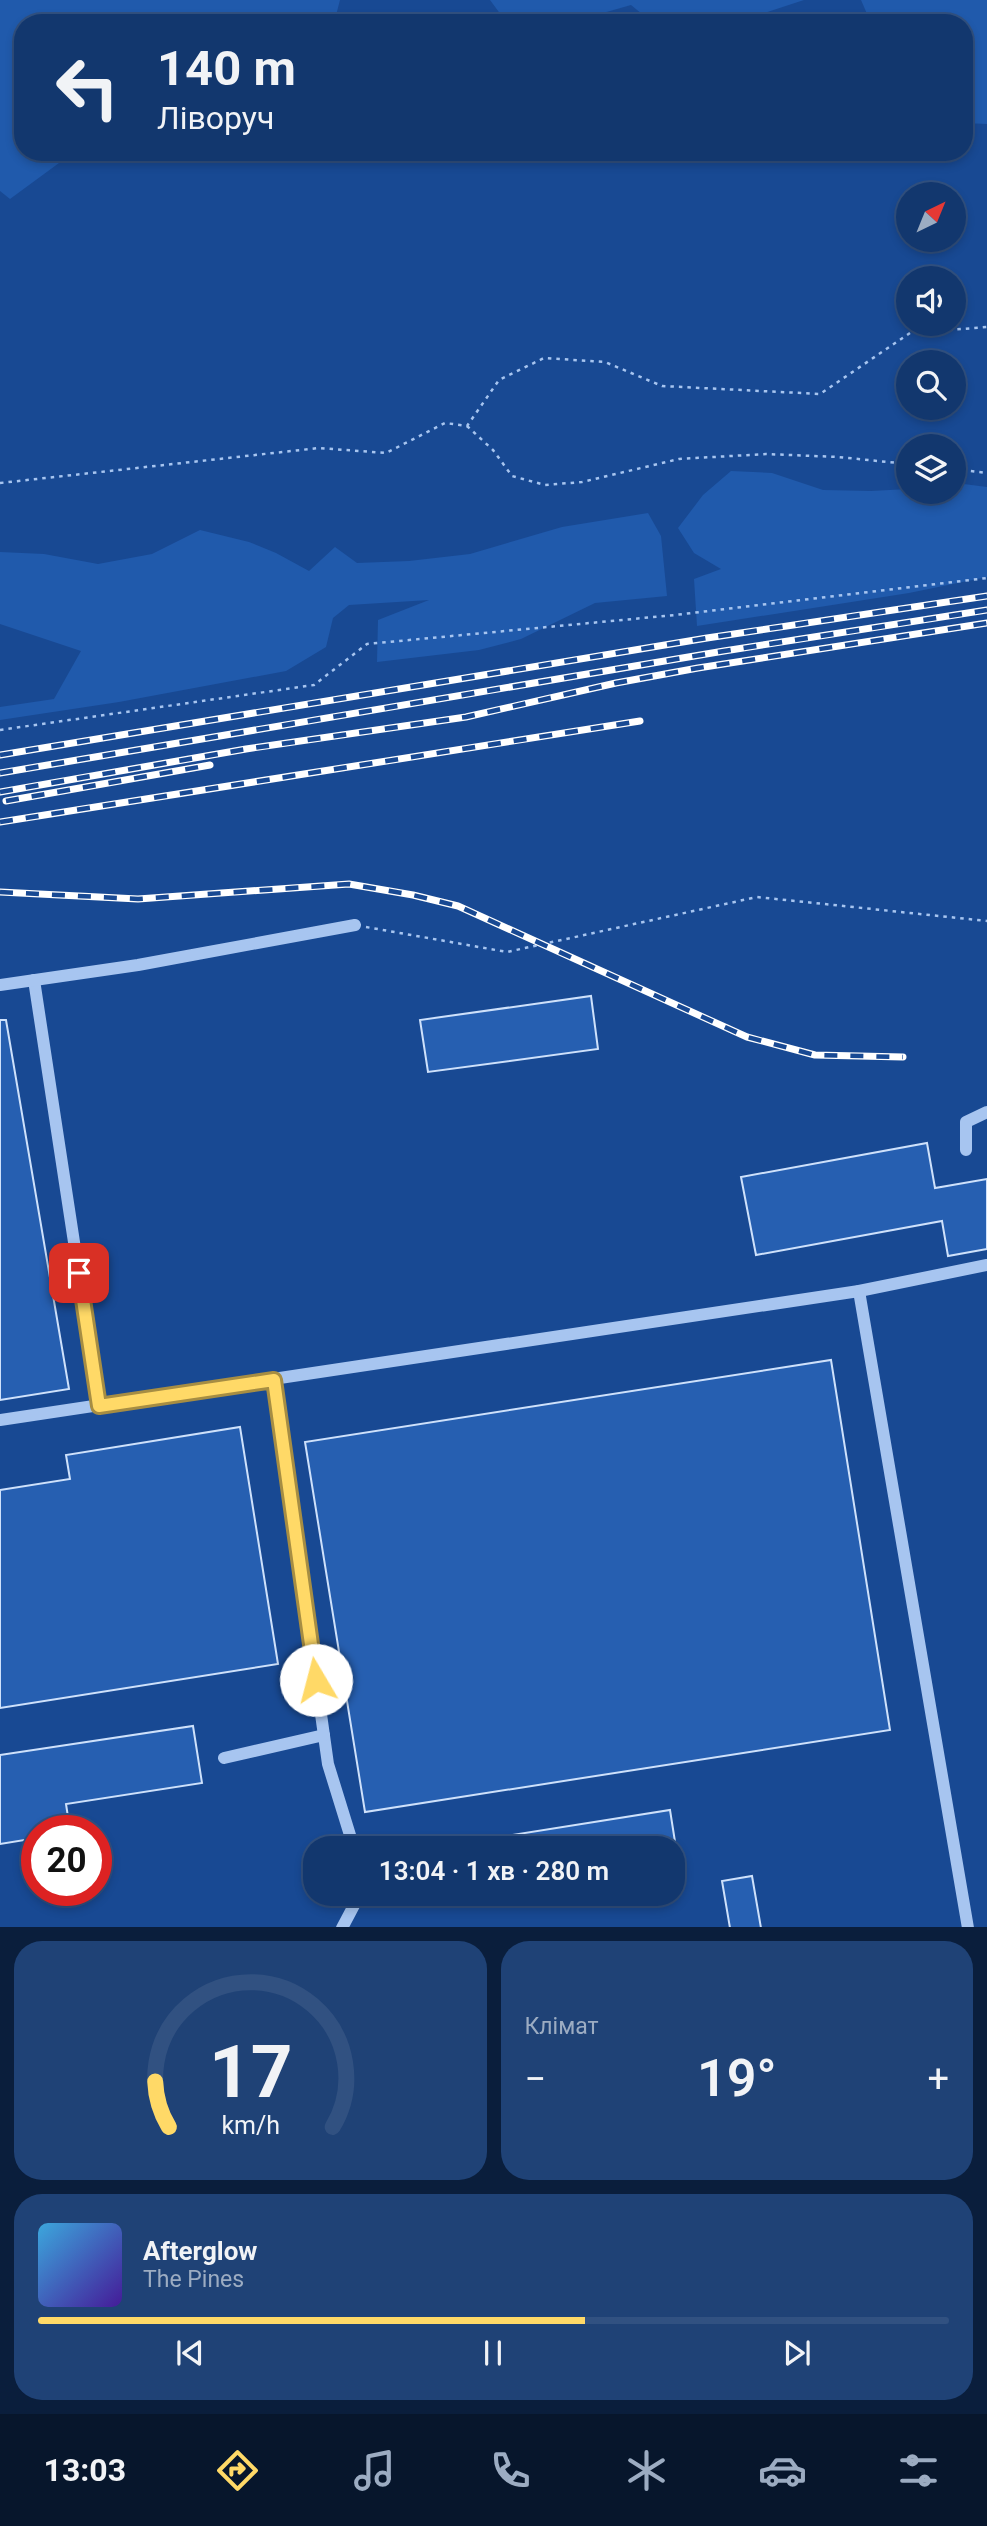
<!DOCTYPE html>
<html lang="uk">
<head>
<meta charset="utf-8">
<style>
  :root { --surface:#12376e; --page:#1f4276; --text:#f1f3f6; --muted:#9cacc2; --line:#315181; --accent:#ffd967 }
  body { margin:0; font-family:Roboto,sans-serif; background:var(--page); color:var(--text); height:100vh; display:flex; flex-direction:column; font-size:26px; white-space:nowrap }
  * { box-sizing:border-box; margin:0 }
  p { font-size:23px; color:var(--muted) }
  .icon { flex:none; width:38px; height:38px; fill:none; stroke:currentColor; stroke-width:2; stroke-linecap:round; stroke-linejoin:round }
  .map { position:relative; height:1927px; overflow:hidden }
  .drawer { display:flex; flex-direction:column; gap:14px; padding:14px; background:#0a1e3c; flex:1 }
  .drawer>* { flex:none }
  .banner { position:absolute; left:14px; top:14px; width:959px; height:147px; border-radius:28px; box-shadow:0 4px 10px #0003,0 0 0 2px var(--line); background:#12376e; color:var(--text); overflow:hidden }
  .needle { width:46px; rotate:43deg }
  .buttons { position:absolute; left:896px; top:182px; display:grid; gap:14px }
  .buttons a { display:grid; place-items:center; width:70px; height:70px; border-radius:50%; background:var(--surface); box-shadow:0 4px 10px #0003,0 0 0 2px var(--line); font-size:35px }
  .speed { position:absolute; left:21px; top:1815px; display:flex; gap:14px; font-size:35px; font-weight:700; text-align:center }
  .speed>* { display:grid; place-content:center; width:91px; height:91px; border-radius:50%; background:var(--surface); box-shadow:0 4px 10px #0003,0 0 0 2px var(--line); line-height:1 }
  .speed .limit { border:10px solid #d22; background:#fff; color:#111 }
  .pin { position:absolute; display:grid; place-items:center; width:60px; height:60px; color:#fff; margin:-30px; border-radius:14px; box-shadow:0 4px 10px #0006 }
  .me { position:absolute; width:77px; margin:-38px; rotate:352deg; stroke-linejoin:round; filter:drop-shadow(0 0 5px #0008) }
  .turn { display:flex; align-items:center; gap:24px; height:147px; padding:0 28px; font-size:32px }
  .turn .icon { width:91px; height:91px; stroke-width:2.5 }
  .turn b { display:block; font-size:49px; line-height:60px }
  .big { font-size:52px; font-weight:600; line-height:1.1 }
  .drawer .tile { flex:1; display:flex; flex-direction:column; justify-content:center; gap:10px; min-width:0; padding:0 24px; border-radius:28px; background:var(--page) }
  .drawer .dial { align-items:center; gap:0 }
  .dial svg { height:182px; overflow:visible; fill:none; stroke:var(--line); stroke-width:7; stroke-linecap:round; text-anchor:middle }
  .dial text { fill:var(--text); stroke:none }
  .song { display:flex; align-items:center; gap:21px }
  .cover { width:84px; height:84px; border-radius:10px; background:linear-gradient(135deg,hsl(200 70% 55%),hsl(260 70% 35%)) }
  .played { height:7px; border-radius:4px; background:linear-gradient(90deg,var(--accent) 60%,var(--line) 60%) }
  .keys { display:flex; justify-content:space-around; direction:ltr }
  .heat { display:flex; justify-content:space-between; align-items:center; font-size:38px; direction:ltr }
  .drawer .tiles { flex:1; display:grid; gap:14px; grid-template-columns:1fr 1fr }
  .tile:last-child { grid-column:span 2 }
  .trip { position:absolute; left:303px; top:1836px; width:382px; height:70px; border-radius:28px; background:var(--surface); box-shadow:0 4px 10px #0003,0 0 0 2px var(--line); font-weight:600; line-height:70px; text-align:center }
  .menu { display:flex; height:112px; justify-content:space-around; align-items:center; background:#07162c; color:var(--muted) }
  .menu .icon { width:49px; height:49px }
  .menu .on { color:var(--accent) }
  .menu b { font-size:32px; color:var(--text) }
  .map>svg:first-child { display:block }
  .green { fill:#205aac }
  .building { fill:#265fb1; stroke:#cee1fb; stroke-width:2 }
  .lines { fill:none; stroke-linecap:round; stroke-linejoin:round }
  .path { stroke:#a7c5f0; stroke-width:2.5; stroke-dasharray:3.5 5; stroke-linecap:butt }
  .minor { stroke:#a7c5f0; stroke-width:12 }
  .rail-casing { stroke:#fff; stroke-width:7 }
  .rail { stroke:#184993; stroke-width:4.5; stroke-dasharray:13; stroke-linecap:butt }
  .route-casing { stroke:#a68d43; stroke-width:18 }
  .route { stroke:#ffd967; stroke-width:12 }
</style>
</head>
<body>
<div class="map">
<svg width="987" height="1928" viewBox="0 0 987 1928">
  <rect width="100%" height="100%" fill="#184993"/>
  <g class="green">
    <path d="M 0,0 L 340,0 L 334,23 L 23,23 L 23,152 L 64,152 L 59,163 L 10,199 L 0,191 Z"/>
    <path d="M 490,0 L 804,0 L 734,23 L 653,23 L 631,5 L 568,23 L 507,23 Z"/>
    <path d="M 861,0 L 987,0 L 987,124 L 964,123 L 964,23 L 871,23 Z"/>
    <path d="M 731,471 L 772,473 L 823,490 L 871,491 L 908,489 L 908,492 L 954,492 L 954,484 L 956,483 L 987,487 L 987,577 L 909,593 L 697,626 L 694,579 L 721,569 L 694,553 L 678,528 L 703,495 Z"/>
    <path d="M 648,513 L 661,536 L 667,596 L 595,603 L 521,639 L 479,650 L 377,662 L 378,620 L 429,600 L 349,605 L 333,618 L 326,647 L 286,671 L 119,702 L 0,720 L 0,707 L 54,699 L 81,651 L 0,624 L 0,552 L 44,554 L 98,564 L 152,554 L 200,530 L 249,542 L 276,553 L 309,571 L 335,547 L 357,563 L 409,561 L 470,554 L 562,527 Z"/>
  </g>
  <g class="building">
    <path d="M 591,996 L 598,1049 L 428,1072 L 420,1020 Z"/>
    <path d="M 0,1020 L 6,1020 L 69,1389 L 0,1400 Z"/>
    <path d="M 927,1143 L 935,1188 L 987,1179 L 987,1249 L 948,1256 L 942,1221 L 756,1255 L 741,1177 Z"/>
    <path d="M 831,1360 L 890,1730 L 365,1812 L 305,1442 Z"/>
    <path d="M 240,1427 L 278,1664 L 0,1708 L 0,1490 L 70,1479 L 66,1455 Z"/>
    <path d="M 193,1726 L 202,1783 L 66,1804 L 70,1830 L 37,1830 L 37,1838 L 0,1844 L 0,1755 Z"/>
    <path d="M 670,1810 L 676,1848 L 514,1848 L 512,1835 Z"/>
    <path d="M 752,1876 L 761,1928 L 730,1928 L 722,1881 Z"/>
  </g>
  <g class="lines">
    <g class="path">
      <path d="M 467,426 L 493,450 L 512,476 L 545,485 L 582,482 L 679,459 L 766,454 L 838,457 L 908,464"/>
      <path d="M 954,469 L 987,473"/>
      <path d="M 0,483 L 319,448 L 386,453 L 445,423 L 467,426 L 499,380 L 544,358 L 605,362 L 662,386 L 820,394 L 910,333 L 987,327"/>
      <path d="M 0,730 L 314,685 L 367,644 L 675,615 L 987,578"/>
      <path d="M 366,927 L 507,952 L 757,897 L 987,921"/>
    </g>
    <g class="minor">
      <path d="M 34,980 L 99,1406"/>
      <path d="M 0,985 L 138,965 L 355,925"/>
      <path d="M 966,1150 L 966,1122 L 987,1112"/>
      <path d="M 859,1291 L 968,1928"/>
      <path d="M 274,1380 L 328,1764 L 354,1848"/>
      <path d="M 0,1420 L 859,1291 L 987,1265"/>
      <path d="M 224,1758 L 324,1735"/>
      <path d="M 342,1928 L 360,1894"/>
    </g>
    <defs>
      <g id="rail">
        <path d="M 0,755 L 707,638 L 987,596"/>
        <path d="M 0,773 L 724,651 L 987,610"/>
        <path d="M 0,792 L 246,749 L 466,717 L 616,683 L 698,668 L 987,623"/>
        <path d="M 6,801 L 210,765"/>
        <path d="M 0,822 L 640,721"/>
        <path d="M 0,892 L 138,899 L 349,884 L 413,895 L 458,906 L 747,1037 L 815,1055 L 903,1057"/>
      </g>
    </defs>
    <use href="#rail" class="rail-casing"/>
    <use href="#rail" class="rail"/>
  </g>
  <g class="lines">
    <defs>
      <path id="route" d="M 79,1273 L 99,1406 L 274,1380 L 316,1680"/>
    </defs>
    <use href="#route" class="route-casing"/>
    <use href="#route" class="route"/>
  </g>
</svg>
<div class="buttons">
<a><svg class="needle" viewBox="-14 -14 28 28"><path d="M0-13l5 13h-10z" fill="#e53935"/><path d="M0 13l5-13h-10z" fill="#9cacc2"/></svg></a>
<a><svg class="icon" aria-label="sound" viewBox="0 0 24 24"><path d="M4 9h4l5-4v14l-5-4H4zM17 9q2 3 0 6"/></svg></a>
<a><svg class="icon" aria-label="search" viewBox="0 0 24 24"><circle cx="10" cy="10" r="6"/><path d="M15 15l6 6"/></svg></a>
<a><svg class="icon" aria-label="layers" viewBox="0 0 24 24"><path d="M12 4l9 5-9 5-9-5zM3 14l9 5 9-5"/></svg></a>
</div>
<div class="speed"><div class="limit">20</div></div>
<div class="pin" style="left:79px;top:1273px;background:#d93025"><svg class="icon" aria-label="arrive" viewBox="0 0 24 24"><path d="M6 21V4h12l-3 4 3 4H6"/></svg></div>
<svg class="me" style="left:316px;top:1680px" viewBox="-20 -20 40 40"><circle r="19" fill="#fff"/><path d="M0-13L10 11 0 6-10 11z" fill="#ffd967"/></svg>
<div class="trip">13:04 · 1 хв · 280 m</div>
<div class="banner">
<div class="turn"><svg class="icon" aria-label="left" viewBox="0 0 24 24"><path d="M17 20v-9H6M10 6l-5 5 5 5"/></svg><div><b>140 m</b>Ліворуч</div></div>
</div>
</div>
<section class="drawer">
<div class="tiles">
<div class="tile dial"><svg viewBox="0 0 100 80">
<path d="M14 69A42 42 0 1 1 86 69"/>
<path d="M14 69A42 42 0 0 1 8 49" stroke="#ffd967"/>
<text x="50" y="56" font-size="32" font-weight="700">17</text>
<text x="50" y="72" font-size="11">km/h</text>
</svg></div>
<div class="tile"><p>Клімат</p>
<div class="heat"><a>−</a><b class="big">19°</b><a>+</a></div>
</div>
<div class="tile">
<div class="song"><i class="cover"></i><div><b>Afterglow</b><p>The Pines</p></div></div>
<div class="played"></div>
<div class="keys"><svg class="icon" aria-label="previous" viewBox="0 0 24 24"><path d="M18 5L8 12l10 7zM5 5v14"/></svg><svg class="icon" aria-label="pause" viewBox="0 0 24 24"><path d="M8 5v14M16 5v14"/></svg><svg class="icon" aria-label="next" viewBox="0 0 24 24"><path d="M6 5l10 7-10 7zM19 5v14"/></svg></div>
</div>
</div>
</section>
<nav class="menu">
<b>13:03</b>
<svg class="icon on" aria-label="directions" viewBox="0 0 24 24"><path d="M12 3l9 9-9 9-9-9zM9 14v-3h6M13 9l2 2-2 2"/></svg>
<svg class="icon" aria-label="music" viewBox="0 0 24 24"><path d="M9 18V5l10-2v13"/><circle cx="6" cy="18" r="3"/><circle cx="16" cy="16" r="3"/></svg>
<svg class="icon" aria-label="phone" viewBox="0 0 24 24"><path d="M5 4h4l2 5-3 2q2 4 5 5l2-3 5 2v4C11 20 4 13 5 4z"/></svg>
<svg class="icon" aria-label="climate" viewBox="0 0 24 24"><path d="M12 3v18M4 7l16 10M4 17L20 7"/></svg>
<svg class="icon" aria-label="car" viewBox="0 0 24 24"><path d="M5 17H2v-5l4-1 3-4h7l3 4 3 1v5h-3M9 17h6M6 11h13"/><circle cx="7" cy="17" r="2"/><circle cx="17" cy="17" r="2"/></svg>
<svg class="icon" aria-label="filters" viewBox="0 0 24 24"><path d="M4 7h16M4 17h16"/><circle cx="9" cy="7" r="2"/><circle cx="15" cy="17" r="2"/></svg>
</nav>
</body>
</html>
